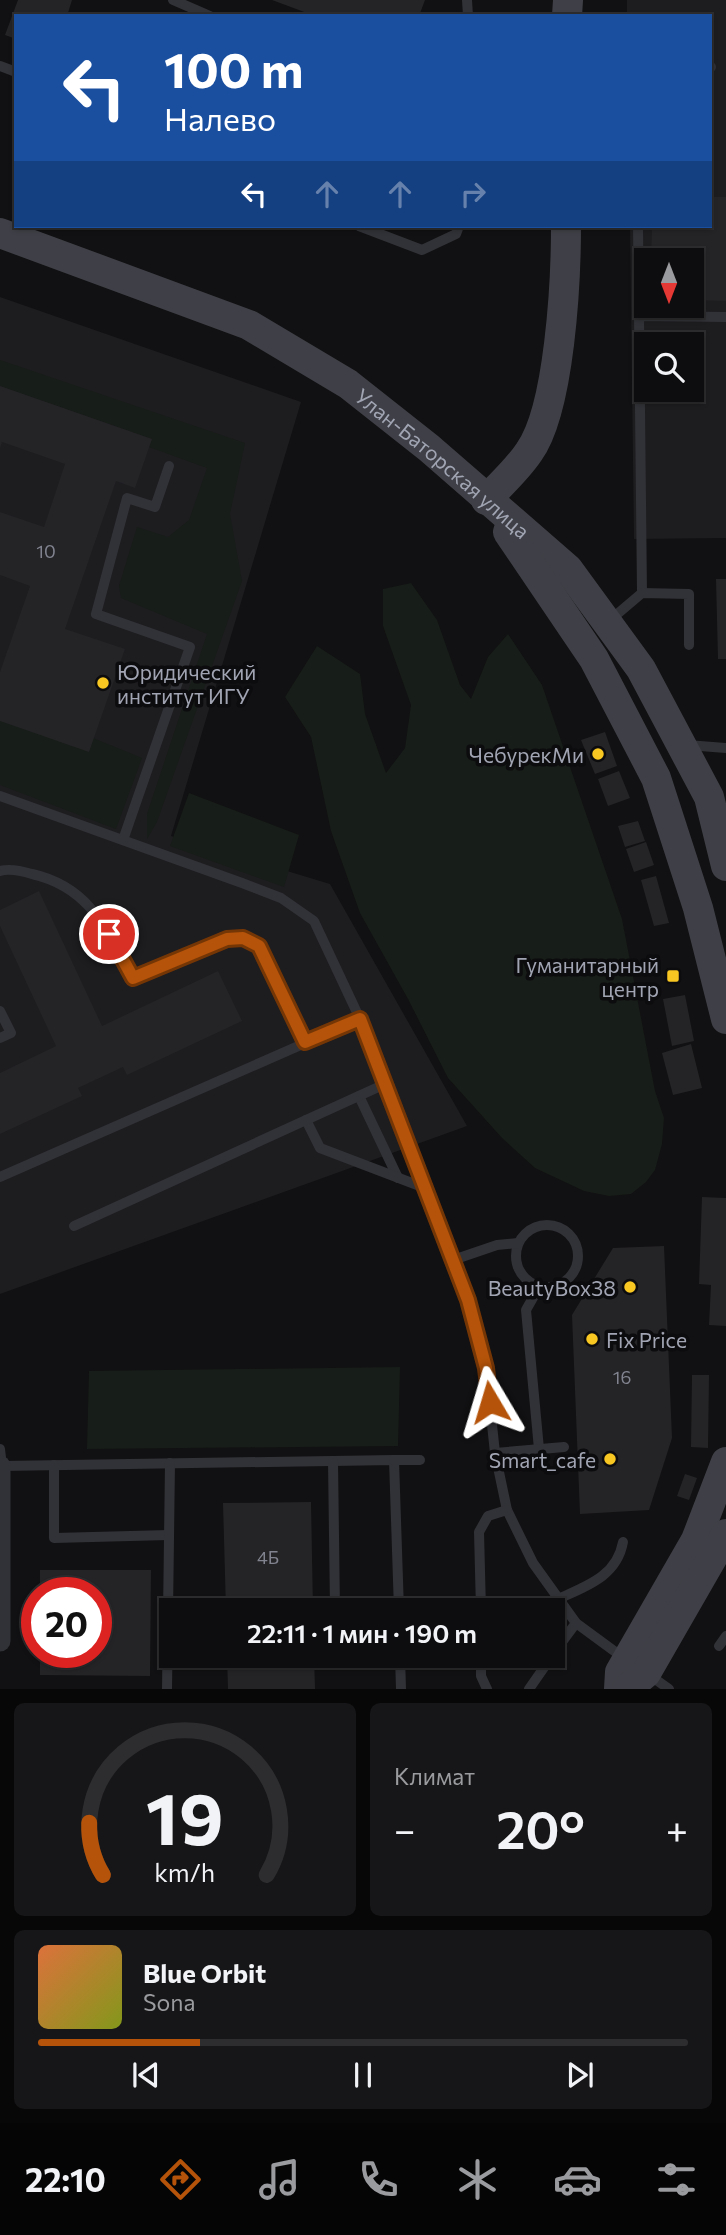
<!DOCTYPE html>
<html lang="ru">
<head>
<meta charset="utf-8">
<style>
  :root { --surface:#0d0c0e; --page:#161517; --text:#f1f3f6; --muted:#9a9b9e; --line:#2d2c2e; --accent:#b45309 }
  body { margin:0; font-family:Commissioner,sans-serif; background:var(--page); color:var(--text); height:100vh; display:flex; flex-direction:column; font-size:26px; white-space:nowrap }
  * { box-sizing:border-box; margin:0 }
  p { font-size:23px; color:var(--muted) }
  .icon { flex:none; width:38px; height:38px; fill:none; stroke:currentColor; stroke-width:2; stroke-linecap:round; stroke-linejoin:round }
  .map { position:relative; height:1689px; overflow:hidden }
  .panel { display:flex; flex-direction:column; gap:14px; padding:14px; background:#070708; flex:1 }
  .panel>* { flex:none }
  .banner { position:absolute; left:14px; top:14px; width:698px; height:214px; border-radius:0px; box-shadow:0 2px 5px #0004,0 0 0 2px var(--line); background:#1a4fa0; color:#fff; overflow:hidden }
  .needle { width:46px; rotate:180deg }
  .fabs { position:absolute; left:634px; top:248px; display:grid; gap:14px }
  .fabs a { display:grid; place-items:center; width:70px; height:70px; border-radius:0px; background:var(--surface); box-shadow:0 2px 5px #0004,0 0 0 2px var(--line); font-size:35px }
  .speed { position:absolute; left:21px; top:1577px; display:flex; gap:14px; font-size:35px; font-weight:700; text-align:center }
  .speed>* { display:grid; place-content:center; width:91px; height:91px; border-radius:50%; background:var(--surface); box-shadow:0 2px 5px #0004,0 0 0 2px var(--line); line-height:1 }
  .speed .limit { border:10px solid #d22; background:#fff; color:#111 }
  .pin { position:absolute; display:grid; place-items:center; width:60px; height:60px; color:#fff; margin:-30px; border:4px solid #fff; border-radius:50%; box-shadow:0 2px 7px #0007 }
  .me { position:absolute; width:77px; margin:-38px; rotate:353deg; stroke-linejoin:round; filter:drop-shadow(0 0 5px #0008) }
  .turn { display:flex; align-items:center; gap:24px; height:147px; padding:0 35px; font-size:32px }
  .turn .icon { width:91px; height:91px; stroke-width:2.5 }
  .turn b { display:block; font-size:49px; line-height:60px }
  .lanes { display:flex; align-items:center; height:66px; padding:0 35px; background:#0003; justify-content:center; gap:35px; direction:ltr }
  .lanes .off { opacity:.35 }
  .big { font-size:52px; font-weight:600; line-height:1.1 }
  .panel .card { flex:1; display:flex; flex-direction:column; justify-content:center; gap:10px; min-width:0; padding:0 24px; border-radius:10px; background:var(--page) }
  .panel .dial { align-items:center; gap:0 }
  .dial svg { height:182px; overflow:visible; fill:none; stroke:var(--line); stroke-width:7; stroke-linecap:round; text-anchor:middle }
  .dial text { fill:var(--text); stroke:none }
  .song { display:flex; align-items:center; gap:21px }
  .cover { width:84px; height:84px; border-radius:10px; background:linear-gradient(135deg,hsl(20 70% 55%),hsl(70 70% 35%)) }
  .played { height:7px; border-radius:4px; background:linear-gradient(90deg,var(--accent) 25%,var(--line) 25%) }
  .keys { display:flex; justify-content:space-around; direction:ltr }
  .heat { display:flex; justify-content:space-between; align-items:center; font-size:38px; direction:ltr }
  .panel .tiles { flex:1; display:grid; gap:14px; grid-template-columns:1fr 1fr }
  .card:last-child { grid-column:span 2 }
  .trip { position:absolute; left:159px; top:1598px; width:406px; height:70px; border-radius:0px; background:var(--surface); box-shadow:0 2px 5px #0004,0 0 0 2px var(--line); font-weight:600; line-height:70px; text-align:center }
  .menu { display:flex; height:112px; justify-content:space-around; align-items:center; background:#050506; color:var(--muted) }
  .menu .icon { width:49px; height:49px }
  .menu .selected { color:var(--accent) }
  .menu b { font-size:32px; color:var(--text) }
  .map>svg:first-child { display:block }
  .built { fill:#1d1c1f; fill-rule:evenodd }
  .green { fill:#171d18 }
  .building { fill:#242326 }
  .lines { fill:none; stroke-linecap:round; stroke-linejoin:round }
  .lane { stroke:#313237; stroke-width:10 }
  .street { stroke:#313237; stroke-width:21 }
  .secondary { stroke:#3f4047; stroke-width:30 }
  .route-casing { stroke:#753606; stroke-width:18 }
  .route { stroke:#b45309; stroke-width:12 }
  .poi-dot { fill:#f8c722; stroke:#0c0b0d; stroke-width:2.5 }
  .labels { text-anchor:middle; dominant-baseline:central; stroke-width:7; stroke-linejoin:round; paint-order:stroke }
  .number-label { font-size:18px; fill:#81848f }
  .street-label { font-size:21px; fill:#a1a5b3; stroke:#0c0b0d }
  .poi-label { font-size:21px; fill:#a1a5b3; stroke:#0c0b0d; text-anchor:end }
</style>
</head>
<body>
<div class="map">
<svg width="726" height="1689" viewBox="0 0 726 1689">
  <rect width="100%" height="100%" fill="#111012"/>
  <g class="built">
    <path d="M 627,0 L 726,0 L 726,538 L 634,539 L 630,226 L 710,226 L 710,16 L 627,16 ZM 646,261 L 691,261 L 691,306 L 646,306 ZM 646,345 L 691,345 L 691,390 L 646,390 Z"/>
    <path d="M 0,297 L 301,402 L 171,836 L 330,884 L 467,1126 L 0,1294 Z"/>
  </g>
  <g class="green">
    <path d="M 0,360 L 245,443 L 230,514 L 242,581 L 157,822 L 147,839 L 147,814 L 207,634 L 121,598 L 119,586 L 137,527 L 168,537 L 189,520 L 207,468 L 149,447 L 152,439 L 0,386 Z"/>
    <path d="M 411,583 L 437,620 L 460,685 L 471,699 L 488,657 L 508,634 L 542,685 L 622,919 L 655,1091 L 664,1118 L 662,1144 L 655,1170 L 646,1182 L 631,1194 L 609,1196 L 584,1191 L 535,1168 L 502,1138 L 448,1078 L 408,999 L 360,913 L 331,831 L 311,737 L 285,697 L 317,646 L 360,674 L 365,714 L 386,773 L 405,748 L 411,705 L 383,626 L 383,589 Z"/>
    <path d="M 0,721 L 93,738 L 142,758 L 116,829 L 0,785 Z"/>
    <path d="M 189,793 L 299,835 L 284,887 L 170,846 Z"/>
    <path d="M 400,1367 L 398,1446 L 87,1449 L 89,1371 Z"/>
  </g>
  <g class="building">
    <path d="M 18,0 L 72,0 L 67,16 L 16,16 L 16,39 L 5,35 Z"/>
    <path d="M 272,0 L 425,0 L 419,16 L 315,16 Z"/>
    <path d="M 710,197 L 726,197 L 726,301 L 691,300 L 691,261 L 651,261 L 652,226 L 710,226 Z"/>
    <path d="M 0,386 L 152,439 L 135,488 L 116,481 L 65,629 L 125,649 L 89,752 L 0,721 L 0,672 L 30,586 L 0,575 L 0,512 L 44,527 L 65,464 L 2,442 L 0,448 Z"/>
    <path d="M 716,579 L 726,579 L 726,659 L 718,659 Z"/>
    <path d="M 605,732 L 617,766 L 595,774 L 581,740 Z"/>
    <path d="M 619,771 L 630,798 L 608,806 L 598,779 Z"/>
    <path d="M 638,821 L 645,841 L 625,847 L 618,826 Z"/>
    <path d="M 646,842 L 654,865 L 634,872 L 626,849 Z"/>
    <path d="M 656,876 L 669,923 L 654,926 L 641,880 Z"/>
    <path d="M 39,891 L 102,1026 L 218,971 L 242,1021 L 127,1075 L 123,1067 L 78,1088 L 82,1096 L 0,1134 L 0,1073 L 56,1046 L 0,926 L 0,910 Z"/>
    <path d="M 685,995 L 694,1041 L 672,1046 L 663,999 Z"/>
    <path d="M 691,1044 L 702,1088 L 673,1095 L 662,1053 Z"/>
    <path d="M 702,1197 L 726,1198 L 726,1326 L 709,1325 L 711,1285 L 699,1284 Z"/>
    <path d="M 664,1246 L 672,1438 L 649,1510 L 580,1514 L 572,1315 L 613,1248 Z"/>
    <path d="M 692,1375 L 709,1375 L 708,1448 L 691,1447 Z"/>
    <path d="M 685,1474 L 697,1478 L 689,1500 L 677,1496 Z"/>
    <path d="M 311,1502 L 313,1610 L 226,1610 L 223,1503 Z"/>
    <path d="M 40,1570 L 151,1570 L 150,1676 L 40,1675 L 40,1652 L 96,1652 L 96,1592 L 40,1592 Z"/>
    <path d="M 227,1656 L 314,1656 L 315,1689 L 228,1689 Z"/>
  </g>
  <g class="lines">
    <g class="lane">
      <path d="M 173,0 L 210,16"/>
      <path d="M 467,0 L 468,16"/>
      <path d="M 0,66 L 16,72"/>
      <path d="M 710,67 L 711,67"/>
      <path d="M 359,226 L 422,250 L 456,234 L 459,226"/>
      <path d="M 638,226 L 639,316"/>
      <path d="M 642,593 L 639,316 L 726,317"/>
      <path d="M 609,621 L 642,593 L 689,594 L 689,645"/>
      <path d="M 687,745 L 726,748"/>
      <path d="M 0,796 L 242,883 L 281,898 L 314,921 L 360,1019 L 468,1300 L 486,1368 L 495,1453 L 507,1510 L 533,1563 L 576,1623 L 625,1659"/>
      <path d="M 123,840 L 190,647 L 96,614 L 127,498 L 155,507 L 169,466"/>
      <path d="M 0,871 C 10,868 22,871 32,874 C 90,887 107,930 133,978 L 227,939 L 243,938 L 259,946 L 305,1043"/>
      <path d="M 0,1011 L 11,1033 L 0,1038"/>
      <path d="M 359,1096 L 398,1178"/>
      <path d="M 306,1120 L 320,1148 L 425,1188"/>
      <path d="M 0,1177 L 360,1019"/>
      <circle cx="547" cy="1256" r="31"/>
      <path d="M 74,1226 L 385,1084"/>
      <path d="M 453,1260 L 497,1245 L 518,1243"/>
      <path d="M 539,1287 L 526,1310 L 539,1449"/>
      <path d="M 0,1449 L 2,1466 L 394,1460 L 399,1610"/>
      <path d="M 495,1453 L 564,1447"/>
      <path d="M 394,1460 L 420,1460"/>
      <path d="M 333,1461 L 335,1610"/>
      <path d="M 54,1465 L 54,1538 L 169,1535"/>
      <path d="M 558,1599 C 587,1586 617,1576 623,1542"/>
      <path d="M 481,1610 L 479,1532 L 488,1516 L 507,1510"/>
      <path d="M 719,1646 L 726,1636"/>
      <path d="M 553,1654 L 576,1623"/>
      <path d="M 337,1656 L 337,1665"/>
      <path d="M 400,1656 L 401,1689"/>
      <path d="M 481,1656 L 481,1676 L 487,1689"/>
      <path d="M 648,1674 L 669,1689"/>
      <path d="M 167,1689 L 170,1463"/>
      <path d="M 529,1689 L 552,1656"/>
    </g>
    <path class="street" d="M 0,1466 L 0,1641"/>
    <g class="secondary">
      <path d="M 567,16 L 568,0"/>
      <path id="s1" d="M 0,233 L 249,325 L 348,384 L 429,448 L 568,569 L 641,669 L 709,797 L 726,866"/>
      <path d="M 486,500 C 500,485 517,470 529,452 C 560,409 566,280 566,226"/>
      <path d="M 508,532 L 594,659 L 656,778 L 698,908 L 726,1019"/>
      <path d="M 619,1689 L 620,1672 L 696,1540 L 726,1462"/>
      <path d="M 627,1689 L 646,1673 L 726,1534"/>
    </g>
  </g>
  <g class="lines">
    <defs>
      <path id="route" d="M 109,934 L 133,978 L 227,939 L 243,938 L 259,946 L 305,1042 L 360,1019 L 468,1300 L 486,1368 L 490,1402"/>
    </defs>
    <use href="#route" class="route-casing"/>
    <use href="#route" class="route"/>
  </g>
  <g class="poi-dot">
    <circle cx="103" cy="683" r="7"/>
    <circle cx="598" cy="754" r="7"/>
    <rect x="666" y="969" width="14" height="14" rx="3.5"/>
    <circle cx="630" cy="1287" r="7"/>
    <circle cx="592" cy="1339" r="7"/>
    <circle cx="610" cy="1459" r="7"/>
  </g>
  <g class="labels">
    <g class="number-label">
      <text x="46" y="551">10</text>
      <text x="622" y="1377">16</text>
      <text x="268" y="1557">4Б</text>
    </g>
    <g class="street-label">
      <text stroke="none"><textPath href="#s1" startOffset="504">Улан-Баторская улица</textPath></text>
    </g>
    <g class="poi-label">
      <text x="117" y="671" text-anchor="start">Юридический<tspan x="117" dy="24">институт ИГУ</tspan></text>
      <text x="584" y="754">ЧебурекМи</text>
      <text x="659" y="964">Гуманитарный<tspan x="659" dy="24">центр</tspan></text>
      <text x="616" y="1287">BeautyBox38</text>
      <text x="606" y="1339" text-anchor="start">Fix Price</text>
      <text x="596" y="1459">Smart_cafe</text>
    </g>
  </g>
</svg>
<div class="fabs">
<a><svg class="needle" viewBox="-14 -14 28 28"><path d="M0-13l5 13h-10z" fill="#e53935"/><path d="M0 13l5-13h-10z" fill="#9a9b9e"/></svg></a>
<a><svg class="icon" aria-label="search" viewBox="0 0 24 24"><circle cx="10" cy="10" r="6"/><path d="M15 15l6 6"/></svg></a>
</div>
<div class="speed"><div class="limit">20</div></div>
<div class="pin" style="left:109px;top:934px;background:#d93025"><svg class="icon" aria-label="arrive" viewBox="0 0 24 24"><path d="M6 21V4h12l-3 4 3 4H6"/></svg></div>
<svg class="me" style="left:490px;top:1402px" viewBox="-20 -20 40 40"><path d="M0-17L14 15 0 8-14 15z" fill="#b45309" stroke="#fff" stroke-width="4"/></svg>
<div class="trip">22:11 · 1 мин · 190 m</div>
<div class="banner">
<div class="turn"><svg class="icon" aria-label="left" viewBox="0 0 24 24"><path d="M17 20v-9H6M10 6l-5 5 5 5"/></svg><div><b>100 m</b>Налево</div></div>
<div class="lanes"><svg class="icon" aria-label="left" viewBox="0 0 24 24"><path d="M17 20v-9H6M10 6l-5 5 5 5"/></svg><svg class="icon off" aria-label="ahead" viewBox="0 0 24 24"><path d="M12 20V5M6 11l6-6 6 6"/></svg><svg class="icon off" aria-label="ahead" viewBox="0 0 24 24"><path d="M12 20V5M6 11l6-6 6 6"/></svg><svg class="icon off" aria-label="right" viewBox="0 0 24 24"><path d="M7 20v-9h11M14 6l5 5-5 5"/></svg></div>
</div>
</div>
<section class="panel">
<div class="tiles">
<div class="card dial"><svg viewBox="0 0 100 80">
<path d="M14 69A42 42 0 1 1 86 69"/>
<path d="M14 69A42 42 0 0 1 8 46" stroke="#b45309"/>
<text x="50" y="56" font-size="32" font-weight="700">19</text>
<text x="50" y="72" font-size="11">km/h</text>
</svg></div>
<div class="card"><p>Климат</p>
<div class="heat"><a>−</a><b class="big">20°</b><a>+</a></div>
</div>
<div class="card">
<div class="song"><i class="cover"></i><div><b>Blue Orbit</b><p>Sona</p></div></div>
<div class="played"></div>
<div class="keys"><svg class="icon" aria-label="previous" viewBox="0 0 24 24"><path d="M18 5L8 12l10 7zM5 5v14"/></svg><svg class="icon" aria-label="pause" viewBox="0 0 24 24"><path d="M8 5v14M16 5v14"/></svg><svg class="icon" aria-label="next" viewBox="0 0 24 24"><path d="M6 5l10 7-10 7zM19 5v14"/></svg></div>
</div>
</div>
</section>
<nav class="menu">
<b>22:10</b>
<svg class="icon selected" aria-label="directions" viewBox="0 0 24 24"><path d="M12 3l9 9-9 9-9-9zM9 14v-3h6M13 9l2 2-2 2"/></svg>
<svg class="icon" aria-label="music" viewBox="0 0 24 24"><path d="M9 18V5l10-2v13"/><circle cx="6" cy="18" r="3"/><circle cx="16" cy="16" r="3"/></svg>
<svg class="icon" aria-label="phone" viewBox="0 0 24 24"><path d="M5 4h4l2 5-3 2q2 4 5 5l2-3 5 2v4C11 20 4 13 5 4z"/></svg>
<svg class="icon" aria-label="climate" viewBox="0 0 24 24"><path d="M12 3v18M4 7l16 10M4 17L20 7"/></svg>
<svg class="icon" aria-label="car" viewBox="0 0 24 24"><path d="M5 17H2v-5l4-1 3-4h7l3 4 3 1v5h-3M9 17h6M6 11h13"/><circle cx="7" cy="17" r="2"/><circle cx="17" cy="17" r="2"/></svg>
<svg class="icon" aria-label="filters" viewBox="0 0 24 24"><path d="M4 7h16M4 17h16"/><circle cx="9" cy="7" r="2"/><circle cx="15" cy="17" r="2"/></svg>
</nav>
</body>
</html>
